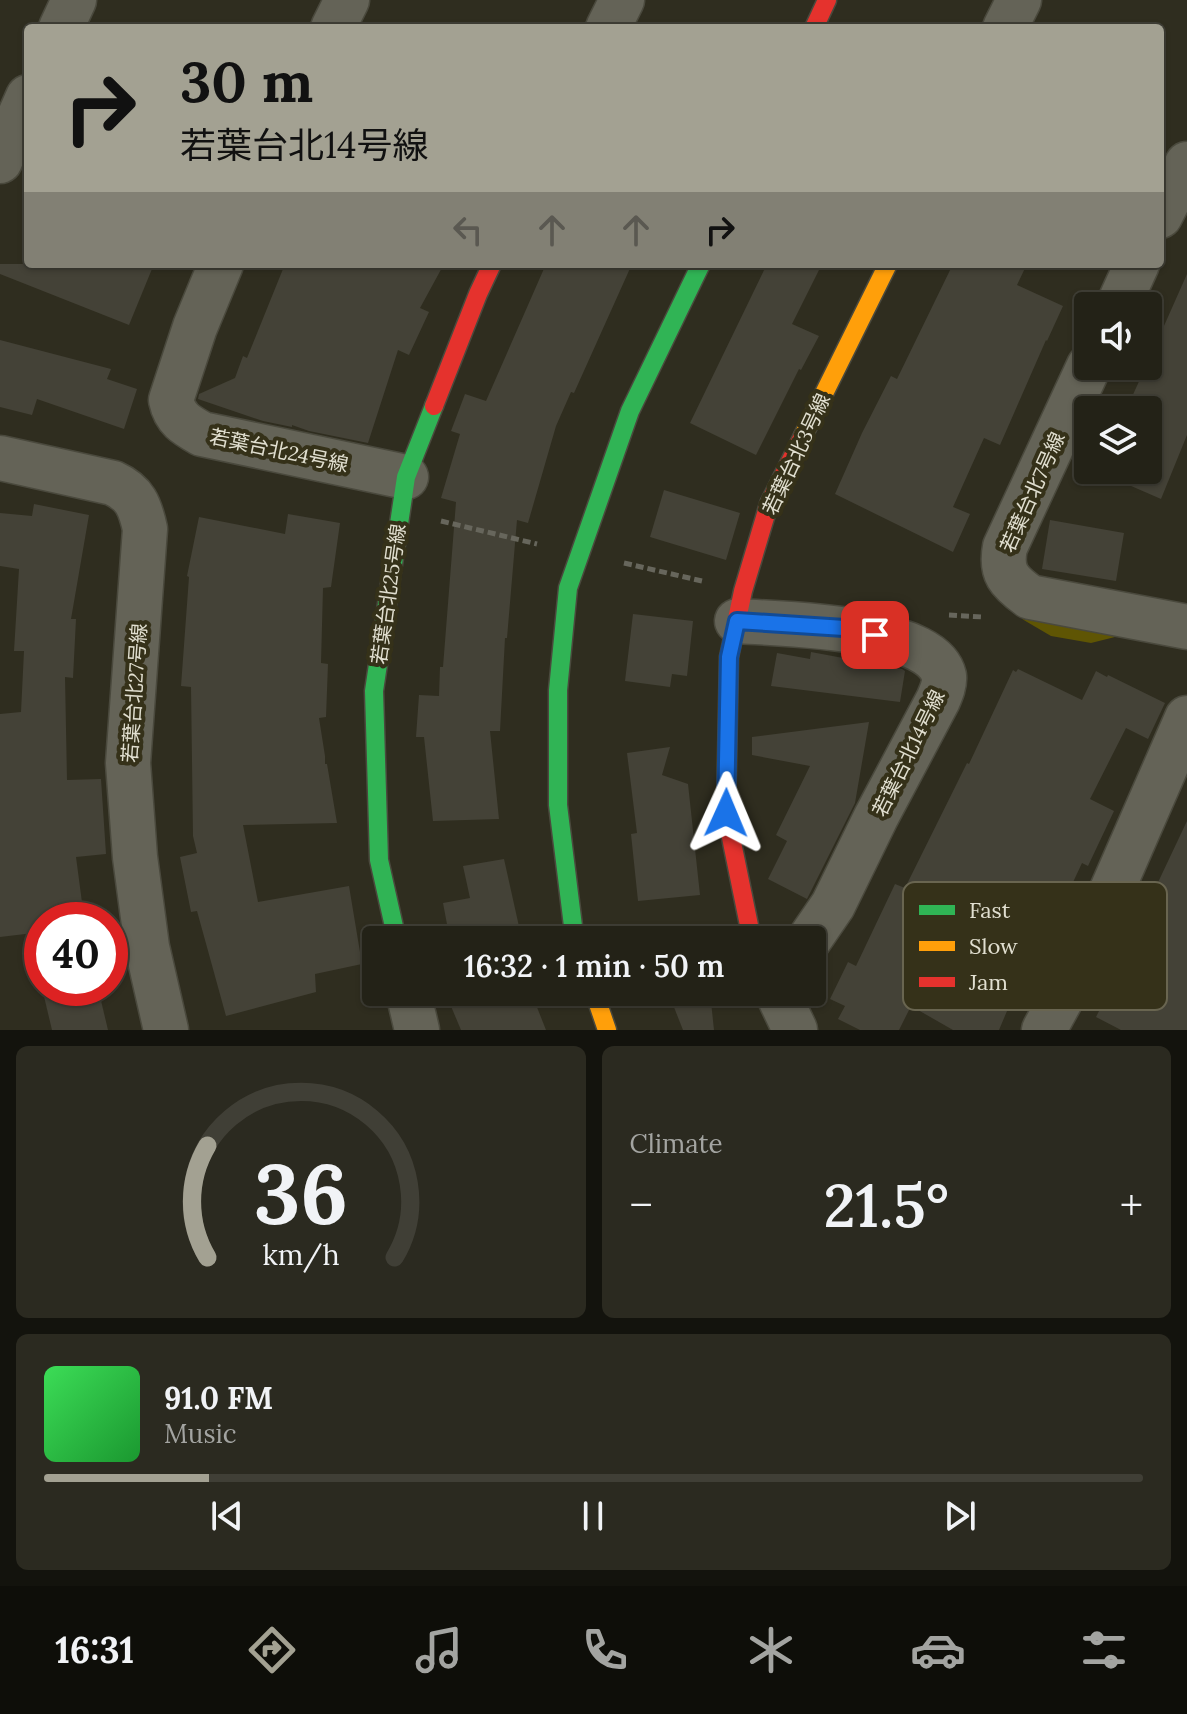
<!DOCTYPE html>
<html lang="en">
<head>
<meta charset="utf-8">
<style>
  :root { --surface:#232217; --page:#2b2a20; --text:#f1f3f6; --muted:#a3a4a1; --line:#403f36; --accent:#a3a192 }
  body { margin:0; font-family:Lora,"Noto Sans JP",serif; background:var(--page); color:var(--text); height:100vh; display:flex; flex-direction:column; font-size:30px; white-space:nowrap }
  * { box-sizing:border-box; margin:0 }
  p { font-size:26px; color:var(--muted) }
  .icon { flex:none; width:44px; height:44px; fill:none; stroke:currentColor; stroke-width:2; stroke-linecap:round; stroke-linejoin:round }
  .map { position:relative; height:1030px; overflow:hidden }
  .sheet { display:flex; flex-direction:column; gap:16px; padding:16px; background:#13130d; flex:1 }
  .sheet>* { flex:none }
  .guide { position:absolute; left:24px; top:24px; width:1140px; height:244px; border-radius:8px; box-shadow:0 2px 6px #0004,0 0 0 2px var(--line); background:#a3a192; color:#111; overflow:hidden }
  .tools { position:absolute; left:1074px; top:292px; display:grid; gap:16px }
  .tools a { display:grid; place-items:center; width:88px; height:88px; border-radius:8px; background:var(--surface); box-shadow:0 2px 6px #0004,0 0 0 2px var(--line); font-size:40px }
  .speed { position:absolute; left:24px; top:902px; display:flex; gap:16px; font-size:40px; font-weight:700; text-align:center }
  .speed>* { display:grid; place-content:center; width:104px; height:104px; border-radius:50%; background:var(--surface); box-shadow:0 2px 6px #0004,0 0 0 2px var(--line); line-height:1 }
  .speed .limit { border:12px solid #d22; background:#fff; color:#111 }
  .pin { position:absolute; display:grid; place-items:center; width:68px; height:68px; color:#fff; margin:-34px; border-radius:16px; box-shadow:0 4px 12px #0006 }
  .me { position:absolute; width:88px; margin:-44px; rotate:1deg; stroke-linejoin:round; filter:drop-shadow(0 0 6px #0008) }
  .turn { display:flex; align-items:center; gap:28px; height:168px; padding:0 24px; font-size:36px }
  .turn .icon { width:104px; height:104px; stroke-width:2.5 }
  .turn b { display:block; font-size:56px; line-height:68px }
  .lanes { display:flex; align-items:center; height:76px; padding:0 24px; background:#0003; justify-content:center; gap:40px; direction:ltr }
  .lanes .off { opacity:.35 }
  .big { font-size:60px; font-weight:600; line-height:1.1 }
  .sheet .widget { flex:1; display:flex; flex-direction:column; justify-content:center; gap:12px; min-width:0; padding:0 28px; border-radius:12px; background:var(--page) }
  .sheet .dial { align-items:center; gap:0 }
  .dial svg { height:208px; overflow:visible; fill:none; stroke:var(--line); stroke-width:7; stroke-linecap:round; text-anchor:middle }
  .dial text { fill:var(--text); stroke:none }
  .song { display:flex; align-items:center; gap:24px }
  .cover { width:96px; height:96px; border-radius:12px; background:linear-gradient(135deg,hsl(130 70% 55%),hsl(130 70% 35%)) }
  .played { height:8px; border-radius:4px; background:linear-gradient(90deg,var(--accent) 15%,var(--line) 15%) }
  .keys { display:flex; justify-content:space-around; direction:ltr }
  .heat { display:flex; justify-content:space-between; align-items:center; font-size:44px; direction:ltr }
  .sheet .tiles { flex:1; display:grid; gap:16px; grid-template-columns:1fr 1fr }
  .widget:last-child { grid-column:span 2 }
  .trip { position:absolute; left:362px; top:926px; width:464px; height:80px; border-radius:8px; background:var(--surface); box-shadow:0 2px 6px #0004,0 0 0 2px var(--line); font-weight:600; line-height:80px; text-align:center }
  .dock { display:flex; height:128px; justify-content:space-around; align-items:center; background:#0e0e09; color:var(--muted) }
  .dock .icon { width:56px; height:56px }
  .dock .current { color:var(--accent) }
  .dock b { font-size:36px; color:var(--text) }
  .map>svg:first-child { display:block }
  .green { fill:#5f5504 }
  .building { fill:#444237 }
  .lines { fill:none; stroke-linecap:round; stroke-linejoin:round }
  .street-casing { stroke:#4a493d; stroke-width:47 }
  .fast-casing { stroke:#4a493d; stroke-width:21 }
  .slow-casing { stroke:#4a493d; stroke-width:21 }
  .jam-casing { stroke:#4a493d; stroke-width:21 }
  .path { stroke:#67665c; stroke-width:5; stroke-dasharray:8 4; stroke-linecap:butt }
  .street { stroke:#646357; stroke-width:44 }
  .fast { stroke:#30b455; stroke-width:18 }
  .slow { stroke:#ff9f0a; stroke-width:18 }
  .jam { stroke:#e5322d; stroke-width:18 }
  .route-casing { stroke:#114b97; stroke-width:20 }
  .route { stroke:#1a73e8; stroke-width:14 }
  .labels { text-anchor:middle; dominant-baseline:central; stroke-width:8; stroke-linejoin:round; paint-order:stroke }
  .street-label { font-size:20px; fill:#e1dfd0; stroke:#353119 }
  .key { fill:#353119; stroke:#696550; stroke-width:2 }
  .key-label { font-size:22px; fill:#e1dfd0 }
</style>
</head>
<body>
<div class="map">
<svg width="1187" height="1030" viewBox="0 0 1187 1030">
  <rect width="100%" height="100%" fill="#2f2d1f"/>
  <path class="green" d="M 1022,619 L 1123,635 L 1091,643 L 1051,636 Z"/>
  <g class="building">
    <path d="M 0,264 L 154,264 L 129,325 L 0,274 Z"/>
    <path d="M 285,264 L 444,264 L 420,308 L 429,312 L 409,355 L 398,350 L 368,443 L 309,431 L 292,425 L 292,427 L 263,421 L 198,399 L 199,394 L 235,378 L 243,356 L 247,358 Z"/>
    <path d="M 546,264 L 632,264 L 574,393 L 571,392 L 556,426 L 528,523 L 517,520 L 507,638 L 505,638 L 500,731 L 490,731 L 499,819 L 433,821 L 424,737 L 416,737 L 419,695 L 439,696 L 440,667 L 443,667 L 456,502 L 441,498 L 460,434 L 451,431 L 465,394 L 486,401 Z"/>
    <path d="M 767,264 L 822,264 L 792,324 L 819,336 L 801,370 L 799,369 L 756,455 L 690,423 Z"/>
    <path d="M 953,264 L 1027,264 L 1017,285 L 1063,306 L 1047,341 L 1046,340 L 1000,445 L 984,438 L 953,507 L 970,514 L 953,552 L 835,494 L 862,433 L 891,376 L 897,379 Z"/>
    <path d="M 1187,274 L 1187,435 L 1161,499 L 1099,472 L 1100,470 L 1148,470 L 1148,410 L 1126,410 L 1146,366 L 1148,366 L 1148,362 Z"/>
    <path d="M 0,340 L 111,369 L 107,379 L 137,389 L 124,429 L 37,399 L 32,415 L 0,407 Z"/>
    <path d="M 664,490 L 740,513 L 726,560 L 650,537 Z"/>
    <path d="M 34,504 L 89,515 L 71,619 L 76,619 L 73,678 L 65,677 L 67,780 L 101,779 L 106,854 L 76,857 L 83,910 L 42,915 L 42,932 L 0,937 L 0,714 L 21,712 L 24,651 L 14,651 L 19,569 L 0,566 L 0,513 L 32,516 Z"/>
    <path d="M 288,514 L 340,523 L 331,587 L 323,588 L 321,663 L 328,664 L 326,717 L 319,718 L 325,756 L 325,764 L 327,764 L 337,823 L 243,825 L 258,902 L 349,886 L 362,964 L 315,974 L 316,992 L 226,1016 L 197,911 L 191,912 L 180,857 L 197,853 L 193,836 L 191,687 L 181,686 L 189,577 L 187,576 L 199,517 L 285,534 Z"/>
    <path d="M 1050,520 L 1124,533 L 1116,581 L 1042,569 Z"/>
    <path d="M 633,614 L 693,621 L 687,676 L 672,674 L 670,687 L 625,681 Z"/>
    <path d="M 811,652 L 902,669 L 905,671 L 900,702 L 771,686 L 777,653 L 810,659 Z"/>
    <path d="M 1018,669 L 1082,700 L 1096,671 L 1107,677 L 1108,675 L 1165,703 L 1148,739 L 1126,728 L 1090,799 L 1114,811 L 1088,866 L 1082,863 L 1038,957 L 1031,954 L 999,1030 L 953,1030 L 911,1006 L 899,1030 L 860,1030 L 838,1019 L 845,1006 L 830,999 L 848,962 L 856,966 L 895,884 L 905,888 L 967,763 L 969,764 L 1013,670 L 1016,672 Z"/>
    <path d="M 869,722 L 855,803 L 807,899 L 768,879 L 787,841 L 776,835 L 810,766 L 752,755 L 752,737 Z"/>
    <path d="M 670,747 L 662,775 L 688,784 L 700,895 L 638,901 L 631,834 L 637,833 L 627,753 Z"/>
    <path d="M 1187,821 L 1187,1030 L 1121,1030 L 1096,1017 L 1112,985 L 1118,988 L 1154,916 L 1144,912 Z"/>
    <path d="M 504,859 L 520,931 L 476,940 L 450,940 L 443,903 L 470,898 L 463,866 Z"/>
    <path d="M 42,988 L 98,988 L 108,1030 L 52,1030 Z"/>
    <path d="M 445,992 L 531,992 L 546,1030 L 461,1030 Z"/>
    <path d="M 668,992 L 710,992 L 714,1030 L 683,1030 Z"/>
  </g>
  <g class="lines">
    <defs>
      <g id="street">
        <path d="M 61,28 L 74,0"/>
        <path d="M 333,28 L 347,0"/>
        <path d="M 608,28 L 622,0"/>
        <path d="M 1005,28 L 1019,0"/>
        <path d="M 0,161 L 28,97"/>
        <path d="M 1160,216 L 1187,164"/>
        <path d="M 221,264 L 195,327 L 171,400 C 175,419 186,425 202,434 L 406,477"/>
        <path d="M 1118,306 L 1137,264"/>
        <path d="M 1089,366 L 1005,547 C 1000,573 1009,582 1030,597 L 1187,627"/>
        <path d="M 0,458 L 113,483 C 135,493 140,506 145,529 L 128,763 L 135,857 L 147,947 L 166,1030"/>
        <path d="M 737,621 C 780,624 932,625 944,676 C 945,684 941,693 938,700 L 876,817 L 833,905 L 809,940"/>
        <path d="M 408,992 L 417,1030"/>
        <path d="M 777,992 L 795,1030"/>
        <path d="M 1044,1030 L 1077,970 L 1187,718"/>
      </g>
      <g id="fast">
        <path d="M 397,940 L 379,860 L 374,691 L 406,477 L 434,406"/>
        <path d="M 578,940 L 573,926 L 558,805 L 558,690 L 568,588 L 630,411 L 701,264"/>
      </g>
      <g id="slow">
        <path d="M 803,436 L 888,264"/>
        <path d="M 594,992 L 607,1030"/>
      </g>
      <g id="jam">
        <path d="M 814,28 L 827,0"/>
        <path d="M 434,406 L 478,294 L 492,264"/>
        <path d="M 752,940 L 726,813 L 729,657 L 743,591 L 769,504 L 803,436"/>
      </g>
    </defs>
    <use href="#street" class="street-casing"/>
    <use href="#fast" class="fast-casing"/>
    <use href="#slow" class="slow-casing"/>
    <use href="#jam" class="jam-casing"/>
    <g class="path">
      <path d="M 441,521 L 537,544"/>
      <path d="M 624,563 L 702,581"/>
      <path d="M 949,615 L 983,617"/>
    </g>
    <use href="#street" class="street"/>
    <use href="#fast" class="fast"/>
    <use href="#slow" class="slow"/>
    <use href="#jam" class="jam"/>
  </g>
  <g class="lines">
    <defs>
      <path id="route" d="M 726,813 L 729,657 L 737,621 L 844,628 L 875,635"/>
    </defs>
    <use href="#route" class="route-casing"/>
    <use href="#route" class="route"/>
  </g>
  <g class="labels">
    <g class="street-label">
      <text transform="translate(279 450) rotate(12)">若葉台北24号線</text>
      <text transform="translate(796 454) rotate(-65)">若葉台北3号線</text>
      <text transform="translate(1032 492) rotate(-66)">若葉台北7号線</text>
      <text transform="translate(388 594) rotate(-82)">若葉台北25号線</text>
      <text transform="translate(134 693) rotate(-86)">若葉台北27号線</text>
      <text transform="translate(908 753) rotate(-64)">若葉台北14号線</text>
    </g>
  </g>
  <rect x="903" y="882" width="264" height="128" rx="12" class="key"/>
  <rect x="919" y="905" width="36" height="10" fill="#30b455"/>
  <rect x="919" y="941" width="36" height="10" fill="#ff9f0a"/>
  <rect x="919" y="977" width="36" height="10" fill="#e5322d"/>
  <g class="key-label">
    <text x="969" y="918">Fast</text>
    <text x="969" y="954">Slow</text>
    <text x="969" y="990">Jam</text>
  </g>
</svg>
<div class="tools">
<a><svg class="icon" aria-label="sound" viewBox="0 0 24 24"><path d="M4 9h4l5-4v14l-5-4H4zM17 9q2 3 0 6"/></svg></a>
<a><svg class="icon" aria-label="layers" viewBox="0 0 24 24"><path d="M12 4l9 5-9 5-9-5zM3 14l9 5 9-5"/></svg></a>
</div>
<div class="speed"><div class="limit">40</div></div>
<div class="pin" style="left:875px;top:635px;background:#d93025"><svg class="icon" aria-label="arrive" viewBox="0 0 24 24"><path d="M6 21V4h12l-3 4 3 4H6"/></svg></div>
<svg class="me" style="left:726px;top:813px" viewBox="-20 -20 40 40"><path d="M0-17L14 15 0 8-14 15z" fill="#1a73e8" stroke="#fff" stroke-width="4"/></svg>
<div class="trip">16:32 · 1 min · 50 m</div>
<div class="guide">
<div class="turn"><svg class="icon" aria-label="right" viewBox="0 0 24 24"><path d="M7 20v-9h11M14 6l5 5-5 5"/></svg><div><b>30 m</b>若葉台北14号線</div></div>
<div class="lanes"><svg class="icon off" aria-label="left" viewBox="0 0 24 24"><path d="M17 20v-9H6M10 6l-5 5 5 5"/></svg><svg class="icon off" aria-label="ahead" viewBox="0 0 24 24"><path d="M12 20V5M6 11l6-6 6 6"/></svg><svg class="icon off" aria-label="ahead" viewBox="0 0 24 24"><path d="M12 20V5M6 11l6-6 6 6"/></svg><svg class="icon" aria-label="right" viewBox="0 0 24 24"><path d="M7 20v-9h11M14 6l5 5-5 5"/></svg></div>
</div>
</div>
<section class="sheet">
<div class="tiles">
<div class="widget dial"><svg viewBox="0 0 100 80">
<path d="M14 69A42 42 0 1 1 86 69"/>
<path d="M14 69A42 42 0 0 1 14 26" stroke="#a3a192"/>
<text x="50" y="56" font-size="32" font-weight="700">36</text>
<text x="50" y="72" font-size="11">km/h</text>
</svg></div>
<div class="widget"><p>Climate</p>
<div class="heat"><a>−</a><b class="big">21.5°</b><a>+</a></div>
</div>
<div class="widget">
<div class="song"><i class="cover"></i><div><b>91.0 FM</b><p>Music</p></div></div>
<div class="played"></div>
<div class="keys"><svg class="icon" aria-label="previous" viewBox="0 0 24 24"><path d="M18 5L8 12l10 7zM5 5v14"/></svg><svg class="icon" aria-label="pause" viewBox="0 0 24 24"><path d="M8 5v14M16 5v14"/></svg><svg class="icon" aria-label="next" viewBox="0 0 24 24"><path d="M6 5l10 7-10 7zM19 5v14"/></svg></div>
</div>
</div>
</section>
<nav class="dock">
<b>16:31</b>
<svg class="icon current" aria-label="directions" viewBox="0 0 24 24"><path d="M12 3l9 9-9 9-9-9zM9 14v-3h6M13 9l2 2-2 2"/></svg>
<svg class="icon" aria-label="music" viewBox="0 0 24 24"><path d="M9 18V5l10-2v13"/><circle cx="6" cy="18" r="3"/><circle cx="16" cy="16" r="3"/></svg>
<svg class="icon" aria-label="phone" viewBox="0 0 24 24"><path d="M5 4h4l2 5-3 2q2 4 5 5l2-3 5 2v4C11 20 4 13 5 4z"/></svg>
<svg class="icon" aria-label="climate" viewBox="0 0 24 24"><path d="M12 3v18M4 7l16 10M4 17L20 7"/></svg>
<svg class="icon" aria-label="car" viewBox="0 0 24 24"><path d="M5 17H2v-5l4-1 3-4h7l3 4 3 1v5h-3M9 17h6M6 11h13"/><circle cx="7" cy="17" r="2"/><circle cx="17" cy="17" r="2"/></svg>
<svg class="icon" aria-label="filters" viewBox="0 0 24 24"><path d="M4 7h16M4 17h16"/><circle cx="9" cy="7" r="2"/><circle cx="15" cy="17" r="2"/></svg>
</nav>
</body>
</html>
